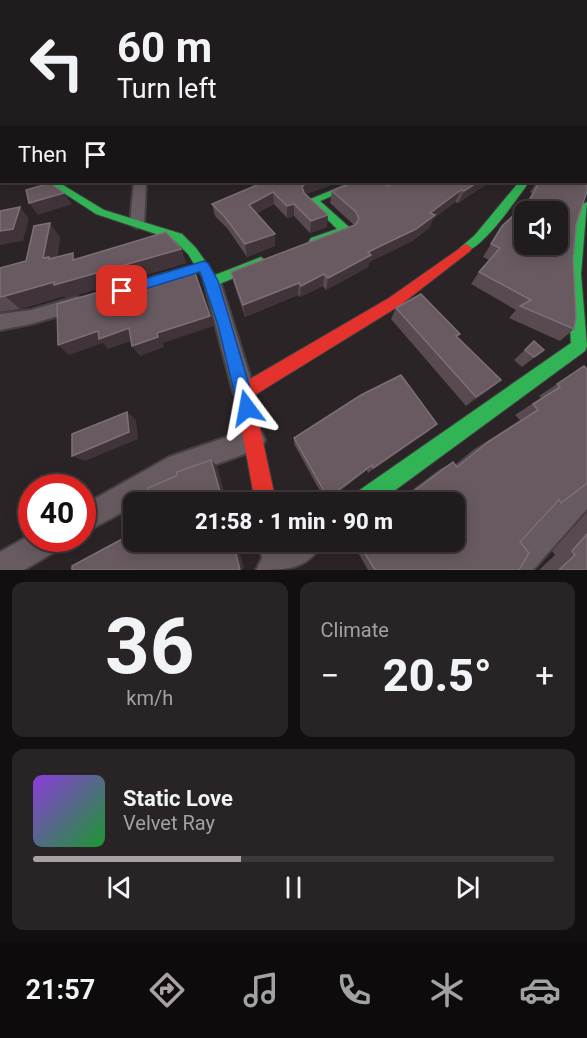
<!DOCTYPE html>
<html lang="en">
<head>
<meta charset="utf-8">
<style>
  :root { --surface:#201b1d; --page:#282426; --text:#f1f3f6; --muted:#a2a1a4; --line:#3d393b; --accent:#aaa1a5 }
  body { margin:0; font-family:Roboto,sans-serif; background:var(--page); color:var(--text); height:100vh; display:flex; flex-direction:column; font-size:22px; white-space:nowrap }
  * { box-sizing:border-box; margin:0 }
  p { font-size:20px; color:var(--muted) }
  .icon { flex:none; width:33px; height:33px; fill:none; stroke:currentColor; stroke-width:2; stroke-linecap:round; stroke-linejoin:round }
  .map { position:relative; height:570px; overflow:hidden }
  .panel { display:flex; flex-direction:column; gap:12px; padding:12px; background:#120f10; flex:1 }
  .panel>* { flex:none }
  .banner { position:absolute; left:0px; top:0px; width:588px; height:183px; box-shadow:0 3px 15px #0003,0 0 0 2px var(--line); background:#201b1d; color:var(--text); overflow:hidden }
  .buttons { position:absolute; left:514px; top:201px; display:grid; gap:12px }
  .buttons a { display:grid; place-items:center; width:54px; height:54px; border-radius:12px; background:var(--surface); box-shadow:0 3px 15px #0003,0 0 0 2px var(--line); font-size:30px }
  .speed { position:absolute; left:18px; top:474px; display:flex; gap:12px; font-size:30px; font-weight:700; text-align:center }
  .speed>* { display:grid; place-content:center; width:78px; height:78px; border-radius:50%; background:var(--surface); box-shadow:0 3px 15px #0003,0 0 0 2px var(--line); line-height:1 }
  .speed .limit { border:9px solid #d22; background:#fff; color:#111 }
  .pin { position:absolute; display:grid; place-items:center; width:51px; height:51px; color:#fff; margin:-26px; border-radius:12px; box-shadow:0 3px 9px #0006 }
  .me { position:absolute; width:66px; margin:-33px; rotate:347deg; stroke-linejoin:round; filter:drop-shadow(0 0 4px #0008) }
  .turn { display:flex; align-items:center; gap:21px; height:126px; padding:0 18px; font-size:27px }
  .turn .icon { width:78px; height:78px; stroke-width:2.5 }
  .turn b { display:block; font-size:42px; line-height:51px }
  .then { display:flex; align-items:center; height:57px; padding:0 18px; background:#0003; gap:12px; font-size:22px }
  .big { font-size:45px; font-weight:800; line-height:1.1 }
  .panel .widget { flex:1; display:flex; flex-direction:column; justify-content:center; gap:9px; min-width:0; padding:0 21px; border-radius:12px; background:var(--page) }
  .panel .dial { align-items:center; gap:0 }
  .dial b { font-size:78px; line-height:1 }
  .song { display:flex; align-items:center; gap:18px }
  .cover { width:72px; height:72px; border-radius:9px; background:linear-gradient(135deg,hsl(270 70% 55%),hsl(130 70% 35%)) }
  .played { height:6px; border-radius:3px; background:linear-gradient(90deg,var(--accent) 40%,var(--line) 40%) }
  .keys { display:flex; justify-content:space-around; direction:ltr }
  .heat { display:flex; justify-content:space-between; align-items:center; font-size:33px; direction:ltr }
  .panel .tiles { flex:1; display:grid; gap:12px; grid-template-columns:1fr 1fr }
  .widget:last-child { grid-column:span 2 }
  .trip { position:absolute; left:123px; top:492px; width:342px; height:60px; border-radius:12px; background:var(--surface); box-shadow:0 3px 15px #0003,0 0 0 2px var(--line); font-weight:800; line-height:60px; text-align:center }
  .menu { display:flex; height:96px; justify-content:space-around; align-items:center; background:#0d0b0c; color:var(--muted) }
  .menu .icon { width:42px; height:42px }
  .menu .selected { color:var(--accent) }
  .menu b { font-size:27px; color:var(--text) }
  .map>svg:first-child { display:block }
  .lines { fill:none; stroke-linecap:round; stroke-linejoin:round }
  .street-casing { stroke:#454042; stroke-width:4 }
  .fast-casing { stroke:#454042; stroke-width:2 }
  .jam-casing { stroke:#454042; stroke-width:2 }
  .street { fill:#675b61; fill-rule:evenodd }
  .fast { fill:#30b455; fill-rule:evenodd }
  .jam { fill:#e5322d; fill-rule:evenodd }
  .wall { fill:#594950 }
  .shaded-wall { fill:#403339 }
  .building { fill:#695a61; stroke:#7e6f76; stroke-width:1.5; fill-rule:evenodd }
  .route { fill:#1a73e8; stroke:#114b97; stroke-width:1.5 }
</style>
</head>
<body>
<div class="map">
<svg width="587" height="570" viewBox="0 0 587 570">
  <rect width="100%" height="100%" fill="#2b2427"/>
  <g class="lines">
    <defs>
      <g id="street">
        <path d="M 0,101 L 2,101 L 0,108 Z"/>
        <rect x="586" y="131" width="1" height="6"/>
        <path d="M 134,182 L 146,182 L 144,224 L 137,228 L 130,224 Z"/>
        <path d="M 212,275 L 218,277 L 220,281 L 255,392 L 251,399 L 244,402 L 237,399 L 233,392 L 204,281 L 206,277 Z"/>
        <path d="M 76,297 L 82,299 L 85,304 L 82,309 L 31,324 L 0,330 L 0,314 L 31,310 Z"/>
        <path d="M 253,428 L 261,432 L 265,440 L 261,448 L 184,476 L 139,502 L 134,502 L 134,506 L 82,534 L 82,506 L 169,457 Z"/>
        <path d="M 587,477 L 587,509 L 533,570 L 500,570 L 504,560 L 578,481 Z"/>
        <path d="M 32,534 L 32,538 L 65,538 L 61,548 L 24,570 L 0,570 L 0,552 Z"/>
        <path d="M 259,542 L 322,542 C 310,570 283,570 256,570 L 262,558 Z"/>
      </g>
      <g id="fast">
        <path d="M 47,182 L 58,182 L 104,210 L 182,234 L 196,248 L 215,275 L 261,257 L 267,262 L 265,265 L 217,285 L 207,285 L 188,254 L 174,240 L 96,214 Z"/>
        <path d="M 352,182 L 365,182 L 320,201 L 349,227 L 351,230 L 349,233 L 319,244 L 311,244 L 309,241 L 311,238 L 337,229 L 308,200 Z"/>
        <path d="M 519,182 L 529,182 C 518,197 479,255 462,251 L 460,248 L 475,235 Z"/>
        <path d="M 587,202 L 581,274 L 587,346 L 585,351 L 379,502 L 352,502 L 354,494 L 571,343 C 570,318 561,212 587,202 Z"/>
      </g>
      <g id="jam">
        <rect x="0" y="130" width="2" height="4"/>
        <path d="M 466,244 L 472,248 L 470,251 L 399,306 L 253,396 L 276,502 L 255,502 L 235,392 L 238,386 L 389,298 Z"/>
      </g>
    </defs>
    <use href="#street" class="street-casing"/>
    <use href="#fast" class="fast-casing"/>
    <use href="#jam" class="jam-casing"/>
    <use href="#street" class="street"/>
    <use href="#fast" class="fast"/>
    <use href="#jam" class="jam"/>
  </g>
  <g class="wall">
    <path d="M 264,182 L 340,182 L 305,194 L 327,227 L 310,233 L 294,216 L 287,218 L 274,204 L 257,213 L 275,246 L 247,257 L 227,228 L 215,216 L 212,204 Z"/>
    <path d="M 398,182 L 490,182 L 458,203 L 455,202 L 433,219 L 429,228 L 412,241 L 369,262 L 368,267 L 326,290 L 323,286 L 300,297 L 298,295 L 245,317 L 234,284 L 231,272 L 354,225 L 330,203 L 332,191 L 388,186 Z"/>
    <path d="M 537,182 L 586,182 L 585,198 L 576,225 L 573,259 L 574,329 L 560,341 L 509,318 L 516,310 L 471,284 L 479,272 L 489,260 L 483,257 L 502,226 L 511,217 L 519,205 L 524,207 L 532,193 L 530,192 Z"/>
    <path d="M 60,237 L 57,257 L 77,259 L 181,249 L 186,263 L 66,298 L 64,296 L 20,309 L 0,312 L 0,268 L 26,261 Z"/>
    <path d="M 396,308 L 460,334 L 457,337 L 501,380 L 490,389 L 466,406 L 391,319 Z"/>
    <path d="M 534,341 L 544,350 L 522,367 L 514,360 Z"/>
    <path d="M 584,366 L 561,503 L 556,504 L 520,542 L 519,570 L 368,570 L 352,542 L 454,542 L 454,502 L 390,502 L 395,500 L 399,500 L 440,469 L 453,462 L 455,465 L 473,450 L 520,420 L 515,415 L 541,398 L 539,396 Z"/>
    <path d="M 429,431 L 368,473 L 367,470 L 326,502 L 294,444 L 294,438 Z"/>
    <path d="M 587,512 L 587,570 L 539,570 L 555,555 L 552,551 Z"/>
  </g>
  <g class="shaded-wall">
    <path d="M 2,82 L 2,93 L 0,95 L 0,84 Z"/>
    <path d="M 306,182 L 340,182 L 305,194 L 302,187 Z"/>
    <path d="M 478,182 L 490,182 L 458,203 L 464,191 Z"/>
    <path d="M 461,190 L 455,202 L 433,219 L 429,228 L 412,241 L 369,262 L 368,267 L 326,290 L 328,278 L 430,213 Z"/>
    <path d="M 273,192 L 274,204 L 251,217 L 249,205 Z"/>
    <path d="M 64,193 L 72,204 L 38,215 L 29,203 Z"/>
    <path d="M 294,204 L 294,216 L 287,218 L 287,206 Z"/>
    <path d="M 20,207 L 29,219 L 23,241 L 0,245 L 0,231 Z"/>
    <path d="M 328,215 L 327,227 L 310,233 L 311,221 Z"/>
    <path d="M 50,223 L 60,237 L 55,265 L 43,258 Z"/>
    <path d="M 275,234 L 275,246 L 247,257 L 245,244 Z"/>
    <path d="M 181,249 L 186,263 L 66,298 L 64,296 L 20,309 L 5,296 L 54,282 Z"/>
    <path d="M 195,273 L 214,326 L 163,343 L 164,347 L 140,356 L 132,346 L 157,333 Z"/>
    <path d="M 324,274 L 323,286 L 300,297 L 301,286 Z"/>
    <path d="M 299,283 L 298,295 L 245,317 L 243,305 Z"/>
    <path d="M 129,328 L 137,339 L 108,349 L 103,343 L 69,355 L 58,345 L 98,331 Z"/>
    <path d="M 501,380 L 490,389 L 466,406 L 476,397 Z"/>
    <path d="M 127,412 L 136,420 L 138,439 L 85,461 L 72,456 Z"/>
    <path d="M 437,424 L 429,431 L 368,473 L 373,468 Z"/>
    <path d="M 211,460 L 217,466 L 227,502 L 223,502 Z"/>
    <path d="M 372,465 L 367,470 L 326,502 L 328,498 Z"/>
    <path d="M 233,542 L 237,542 L 244,568 L 241,570 L 239,570 Z"/>
  </g>
  <g class="building">
    <path d="M 0,72 L 2,72 L 2,82 L 0,84 Z"/>
    <rect x="586" y="72" width="1" height="29"/>
    <path d="M 586,142 L 587,191 L 576,225 L 573,259 L 576,317 L 574,329 L 520,306 L 531,300 L 479,272 L 500,248 L 491,244 L 502,226 L 515,214 L 519,205 L 526,207 L 539,182 L 586,182 ZM 525,212 L 558,212 L 558,244 L 525,244 Z"/>
    <path d="M 264,182 L 307,182 L 302,187 L 304,193 L 328,215 L 311,221 L 294,204 L 287,206 L 273,192 L 249,205 L 275,234 L 245,244 L 224,216 L 212,204 Z"/>
    <path d="M 354,182 L 381,182 L 388,186 L 398,182 L 478,182 L 464,191 L 461,190 L 430,213 L 435,215 L 416,229 L 368,252 L 371,255 L 328,278 L 324,274 L 301,286 L 299,283 L 243,305 L 231,272 L 355,225 L 359,219 L 356,212 L 332,191 Z"/>
    <path d="M 50,183 L 64,193 L 29,203 L 26,190 Z"/>
    <path d="M 20,207 L 13,229 L 0,231 L 0,211 Z"/>
    <path d="M 50,223 L 43,258 L 49,257 L 49,259 L 73,253 L 73,260 L 166,232 L 181,249 L 54,285 L 54,282 L 5,296 L 0,297 L 0,268 L 26,261 L 34,226 Z"/>
    <path d="M 189,266 L 190,270 L 193,269 L 195,273 L 210,316 L 157,333 L 158,337 L 132,346 L 129,328 L 99,339 L 98,331 L 58,345 L 57,304 Z"/>
    <path d="M 421,294 L 460,334 L 456,336 L 501,380 L 476,397 L 396,308 Z"/>
    <path d="M 534,341 L 544,350 L 534,357 L 525,350 Z"/>
    <path d="M 584,366 L 587,369 L 587,483 L 561,503 L 559,500 L 520,542 L 529,553 L 519,570 L 375,570 L 358,542 L 454,542 L 454,502 L 392,502 L 395,500 L 403,499 L 453,462 L 457,467 L 488,442 L 538,410 L 533,404 L 560,387 L 557,384 Z"/>
    <path d="M 401,375 L 437,424 L 373,468 L 372,465 L 328,498 L 294,438 L 361,395 Z"/>
    <path d="M 127,412 L 129,432 L 72,456 L 72,434 Z"/>
    <path d="M 211,460 L 223,502 L 134,502 L 134,542 L 233,542 L 240,570 L 72,570 L 72,566 L 124,538 L 122,507 L 149,494 L 148,488 L 176,476 L 177,472 Z"/>
    <path d="M 587,534 L 587,570 L 559,570 L 575,555 L 572,551 Z"/>
  </g>
  <linearGradient id="sky" x2="0" y2="1"><stop stop-color="#181415"/><stop offset="0.47" stop-color="#444552"/><stop offset="1" stop-color="#444552" stop-opacity="0"/></linearGradient>
  <rect width="587" height="152" fill="url(#sky)"/>
  <path class="route" d="M 204,261 L 208,263 L 218,281 L 256,408 L 253,414 L 247,417 L 241,414 L 238,408 L 218,325 L 200,272 L 122,296 L 115,291 L 118,287 Z"/>
</svg>
<div class="buttons">
<a><svg class="icon" aria-label="sound" viewBox="0 0 24 24"><path d="M4 9h4l5-4v14l-5-4H4zM17 9q2 3 0 6"/></svg></a>
</div>
<div class="speed"><div class="limit">40</div></div>
<div class="pin" style="left:122px;top:291px;background:#d93025"><svg class="icon" aria-label="arrive" viewBox="0 0 24 24"><path d="M6 21V4h12l-3 4 3 4H6"/></svg></div>
<svg class="me" style="left:247px;top:408px" viewBox="-20 -20 40 40"><path d="M0-17L14 15 0 8-14 15z" fill="#1a73e8" stroke="#fff" stroke-width="4"/></svg>
<div class="trip">21:58 · 1 min · 90 m</div>
<div class="banner">
<div class="turn"><svg class="icon" aria-label="left" viewBox="0 0 24 24"><path d="M17 20v-9H6M10 6l-5 5 5 5"/></svg><div><b>60 m</b>Turn left</div></div>
<div class="then">Then<svg class="icon" aria-label="arrive" viewBox="0 0 24 24"><path d="M6 21V4h12l-3 4 3 4H6"/></svg></div>
</div>
</div>
<section class="panel">
<div class="tiles">
<div class="widget dial"><b>36</b><p>km/h</p></div>
<div class="widget"><p>Climate</p>
<div class="heat"><a>−</a><b class="big">20.5°</b><a>+</a></div>
</div>
<div class="widget">
<div class="song"><i class="cover"></i><div><b>Static Love</b><p>Velvet Ray</p></div></div>
<div class="played"></div>
<div class="keys"><svg class="icon" aria-label="previous" viewBox="0 0 24 24"><path d="M18 5L8 12l10 7zM5 5v14"/></svg><svg class="icon" aria-label="pause" viewBox="0 0 24 24"><path d="M8 5v14M16 5v14"/></svg><svg class="icon" aria-label="next" viewBox="0 0 24 24"><path d="M6 5l10 7-10 7zM19 5v14"/></svg></div>
</div>
</div>
</section>
<nav class="menu">
<b>21:57</b>
<svg class="icon selected" aria-label="directions" viewBox="0 0 24 24"><path d="M12 3l9 9-9 9-9-9zM9 14v-3h6M13 9l2 2-2 2"/></svg>
<svg class="icon" aria-label="music" viewBox="0 0 24 24"><path d="M9 18V5l10-2v13"/><circle cx="6" cy="18" r="3"/><circle cx="16" cy="16" r="3"/></svg>
<svg class="icon" aria-label="phone" viewBox="0 0 24 24"><path d="M5 4h4l2 5-3 2q2 4 5 5l2-3 5 2v4C11 20 4 13 5 4z"/></svg>
<svg class="icon" aria-label="climate" viewBox="0 0 24 24"><path d="M12 3v18M4 7l16 10M4 17L20 7"/></svg>
<svg class="icon" aria-label="car" viewBox="0 0 24 24"><path d="M5 17H2v-5l4-1 3-4h7l3 4 3 1v5h-3M9 17h6M6 11h13"/><circle cx="7" cy="17" r="2"/><circle cx="17" cy="17" r="2"/></svg>
</nav>
</body>
</html>
